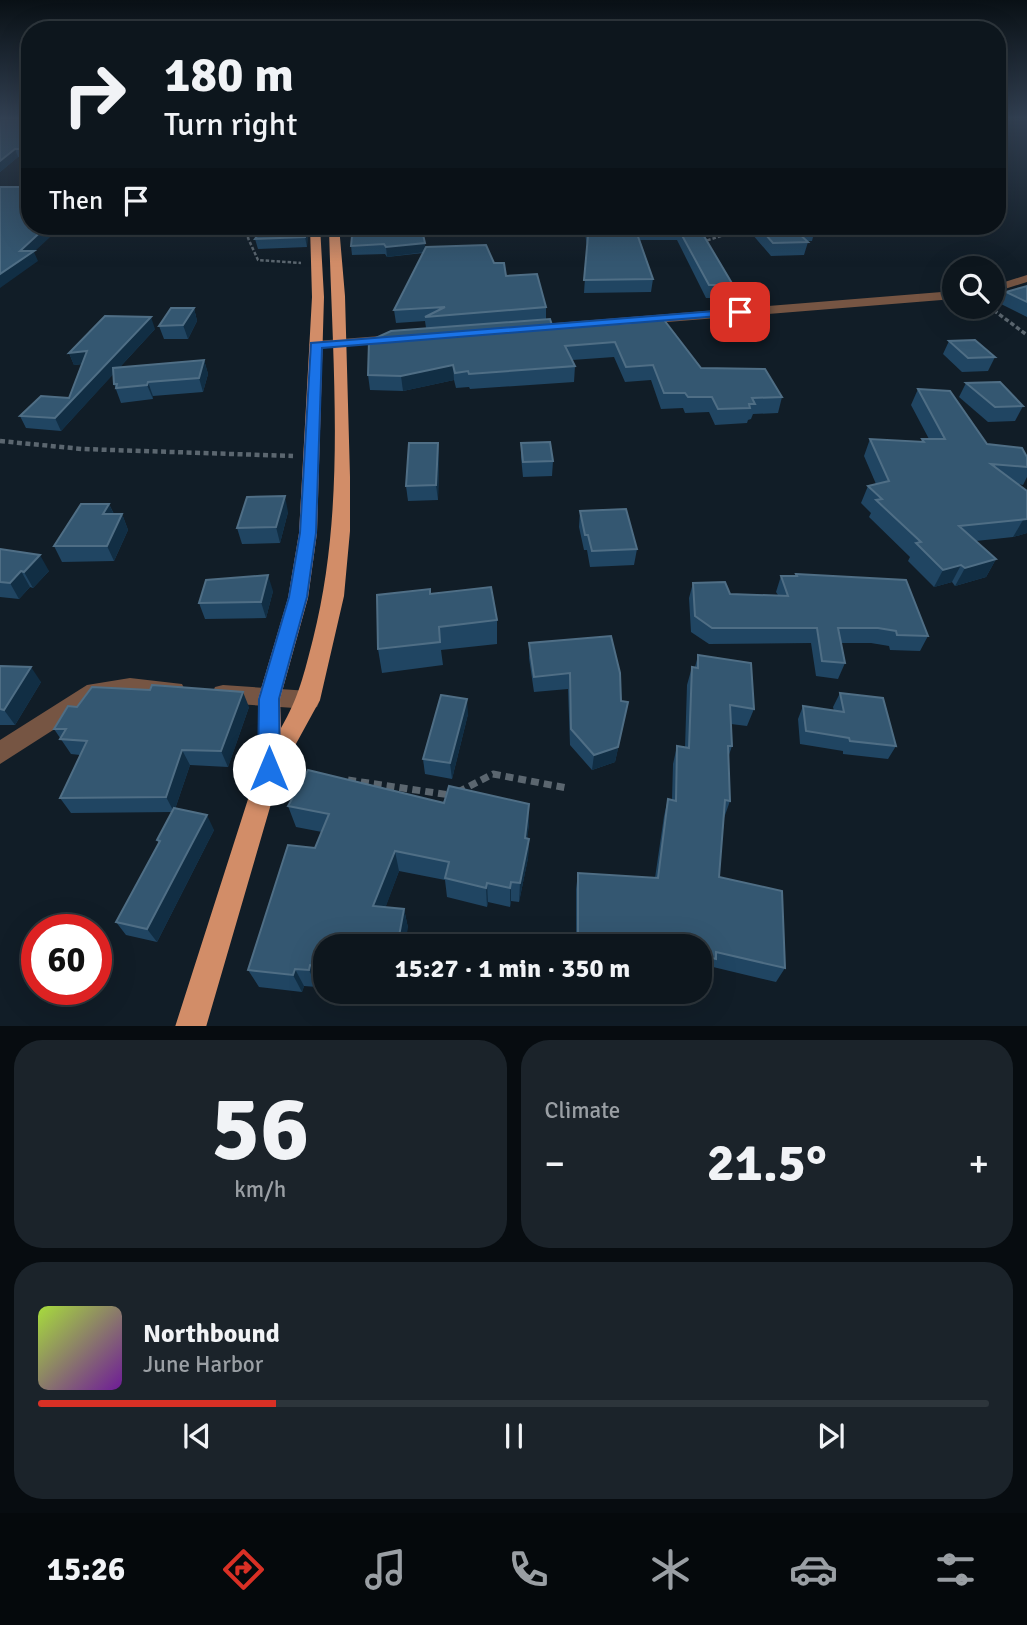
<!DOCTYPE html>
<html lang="en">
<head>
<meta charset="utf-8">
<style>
  :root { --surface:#0d161d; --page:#1b232a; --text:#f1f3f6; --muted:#9a9fa4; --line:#2d353b; --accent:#d93025 }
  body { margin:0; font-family:Signika,sans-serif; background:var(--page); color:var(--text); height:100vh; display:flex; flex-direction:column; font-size:26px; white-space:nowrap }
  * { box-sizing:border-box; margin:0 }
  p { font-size:23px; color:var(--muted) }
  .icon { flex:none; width:38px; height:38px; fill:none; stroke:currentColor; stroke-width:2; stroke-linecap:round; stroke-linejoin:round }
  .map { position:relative; height:1026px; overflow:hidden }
  .side { display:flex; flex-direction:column; gap:14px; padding:14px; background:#070c10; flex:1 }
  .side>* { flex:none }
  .banner { position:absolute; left:21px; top:21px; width:985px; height:214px; border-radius:28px; box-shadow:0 7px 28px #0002,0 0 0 2px var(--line); background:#0d161d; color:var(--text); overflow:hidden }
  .controls { position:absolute; left:942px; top:256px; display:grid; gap:14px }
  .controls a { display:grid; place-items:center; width:63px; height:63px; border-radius:50%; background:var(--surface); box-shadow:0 7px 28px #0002,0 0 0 2px var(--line); font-size:35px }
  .speed { position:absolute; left:21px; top:914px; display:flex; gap:14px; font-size:35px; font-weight:700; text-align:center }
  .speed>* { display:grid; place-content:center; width:91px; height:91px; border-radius:50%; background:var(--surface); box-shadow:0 7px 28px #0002,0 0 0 2px var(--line); line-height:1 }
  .speed .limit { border:10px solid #d22; background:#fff; color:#111 }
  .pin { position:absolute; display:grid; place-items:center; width:60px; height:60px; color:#fff; margin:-30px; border-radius:14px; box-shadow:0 4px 10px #0006 }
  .me { position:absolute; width:77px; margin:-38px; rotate:0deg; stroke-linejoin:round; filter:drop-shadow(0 0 5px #0008) }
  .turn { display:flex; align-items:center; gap:24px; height:147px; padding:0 28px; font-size:32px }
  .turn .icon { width:91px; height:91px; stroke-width:2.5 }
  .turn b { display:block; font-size:49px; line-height:60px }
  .then { display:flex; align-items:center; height:66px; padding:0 28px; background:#0003; gap:14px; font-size:26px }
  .big { font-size:52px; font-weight:800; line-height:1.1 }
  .side .card { flex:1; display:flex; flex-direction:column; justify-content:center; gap:10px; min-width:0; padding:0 24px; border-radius:28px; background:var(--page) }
  .side .dial { align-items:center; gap:0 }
  .dial b { font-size:91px; line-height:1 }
  .song { display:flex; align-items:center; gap:21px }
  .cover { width:84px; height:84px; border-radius:10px; background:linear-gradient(135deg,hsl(80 70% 55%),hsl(280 70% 35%)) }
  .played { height:7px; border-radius:4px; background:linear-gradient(90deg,var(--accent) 25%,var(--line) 25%) }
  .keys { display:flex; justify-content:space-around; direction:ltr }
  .heat { display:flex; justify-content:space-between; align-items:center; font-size:38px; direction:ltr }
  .side .tiles { flex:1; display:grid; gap:14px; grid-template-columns:1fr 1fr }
  .card:last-child { grid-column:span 2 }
  .trip { position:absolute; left:313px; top:934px; width:399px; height:70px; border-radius:28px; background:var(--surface); box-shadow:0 7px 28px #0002,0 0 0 2px var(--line); font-weight:800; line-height:70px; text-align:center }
  .dock { display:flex; height:112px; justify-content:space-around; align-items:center; background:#05090c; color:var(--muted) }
  .dock .icon { width:49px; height:49px }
  .dock .current { color:var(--accent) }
  .dock b { font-size:32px; color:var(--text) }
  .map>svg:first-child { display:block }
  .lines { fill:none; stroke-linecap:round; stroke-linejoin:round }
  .path-far3 { stroke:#5b666f; stroke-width:2.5; stroke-dasharray:3.5 2; stroke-linecap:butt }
  .path-far2 { stroke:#5b666f; stroke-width:3.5; stroke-dasharray:4.5 2.5; stroke-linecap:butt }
  .path-far1 { stroke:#5b666f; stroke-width:4.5; stroke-dasharray:5 3.5; stroke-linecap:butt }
  .path { stroke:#5b666f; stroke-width:7; stroke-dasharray:8 5; stroke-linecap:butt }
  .minor { fill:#765543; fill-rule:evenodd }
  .major { fill:#d28d68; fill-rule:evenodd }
  .wall { fill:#204562 }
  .shaded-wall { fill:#112e44 }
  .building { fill:#345771; stroke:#4f6e85; stroke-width:2 }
  .route { fill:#1a73e8; stroke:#114b97; stroke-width:2 }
</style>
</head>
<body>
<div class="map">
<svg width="1027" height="1027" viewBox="0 0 1027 1027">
  <rect width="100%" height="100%" fill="#111d27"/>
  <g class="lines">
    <g class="path-far3">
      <path d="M 250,226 L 248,238 L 258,260 L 301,263"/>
      <path d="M 702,242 L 750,227"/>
    </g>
    <path class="path-far2" d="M 988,306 L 1027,335"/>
    <path class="path-far1" d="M 0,441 L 82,449 L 293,456"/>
    <g class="path">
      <path d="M 348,780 L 450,795"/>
      <path d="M 458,792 L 493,774 L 567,788"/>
    </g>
    <g class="minor">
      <path d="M 1027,275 L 1027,282 L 992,293 L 992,286 Z"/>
      <path d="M 954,291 L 954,299 L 543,332 L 537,328 L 543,324 Z"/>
      <path d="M 393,335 L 398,336 L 398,342 L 316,349 L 309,345 L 316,341 Z"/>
      <path d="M 130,678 L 182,684 L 185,690 L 182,696 L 174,699 L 130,696 L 100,700 L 0,764 L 0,740 L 87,685 Z"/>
      <path d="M 223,685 L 309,691 L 317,693 L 320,700 L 317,707 L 309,709 L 223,703 L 215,701 L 212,694 L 215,687 Z"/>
    </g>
    <path class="major" d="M 310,226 L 320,226 L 324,297 L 317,533 L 308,598 L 280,699 L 281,728 C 299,697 304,674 313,639 C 347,505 332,363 329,226 L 339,226 L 345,296 L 350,477 L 350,531 L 344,596 L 320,700 L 280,773 L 206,1027 L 175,1027 L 258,768 L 258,699 L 288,598 L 299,533 L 312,297 Z"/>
  </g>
  <g class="wall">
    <path d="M 0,118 L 30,118 L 30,157 L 18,157 L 0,172 Z"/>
    <path d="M 254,226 L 308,226 L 307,247 L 258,249 L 255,239 L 262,228 L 254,229 Z"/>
    <path d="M 353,226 L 425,249 L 494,263 L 506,276 L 546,307 L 546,319 L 552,325 L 583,326 L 628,323 L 628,319 L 701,368 L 782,397 L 778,413 L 753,414 L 751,419 L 748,420 L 747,423 L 715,425 L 709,412 L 685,413 L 683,408 L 661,409 L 651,380 L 625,382 L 614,357 L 572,360 L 575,366 L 574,382 L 470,389 L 469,387 L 456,388 L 454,380 L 403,391 L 370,390 L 368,375 L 426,328 L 425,321 L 396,323 L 394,310 L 423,253 L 387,257 L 385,254 L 352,255 L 351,246 Z"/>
    <rect x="490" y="226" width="36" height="9"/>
    <path d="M 584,226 L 813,226 L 815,229 L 812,241 L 807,241 L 808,242 L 804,255 L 771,256 L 746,227 L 703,234 L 733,285 L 731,298 L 706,298 L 677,240 L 640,240 L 653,279 L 651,292 L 584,293 L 587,247 Z"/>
    <path d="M 1027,286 L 1027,317 L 1001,304 L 1006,292 Z"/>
    <path d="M 194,308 L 197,321 L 188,339 L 164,339 L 159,326 Z"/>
    <path d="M 155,329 L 120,367 L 204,360 L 208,374 L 203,392 L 153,396 L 153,399 L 121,403 L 114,384 L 113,374 L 61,431 L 26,428 L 20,416 L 69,398 L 82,364 L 74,365 L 69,353 Z"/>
    <path d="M 949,341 L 995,357 L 988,371 L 962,372 L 943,354 Z"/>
    <path d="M 966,383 L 1023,406 L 1015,421 L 988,422 L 959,397 Z"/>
    <path d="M 918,389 L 987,444 L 1027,457 L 1027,477 L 1023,485 L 1018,484 L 1027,533 L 1013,537 L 976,541 L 996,559 L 986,577 L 955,586 L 952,582 L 934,587 L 908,561 L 910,557 L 869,517 L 871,513 L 861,503 L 868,486 L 876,484 L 864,456 L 870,439 L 921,442 L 922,439 L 929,439 L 911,405 Z"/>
    <path d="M 438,443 L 439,457 L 438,500 L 408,501 L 406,486 Z"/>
    <path d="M 521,443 L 553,461 L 552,476 L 523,477 L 521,457 Z"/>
    <path d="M 109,504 L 114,514 L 122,514 L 128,530 L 114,561 L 62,562 L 54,546 Z"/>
    <path d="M 580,511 L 637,549 L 634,565 L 590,567 L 587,550 L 584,550 L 579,527 Z"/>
    <path d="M 288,512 L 280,543 L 242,544 L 237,528 Z"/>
    <path d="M 0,549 L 49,571 L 33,588 L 30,587 L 19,599 L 0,597 Z"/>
    <path d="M 796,574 L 928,636 L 920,651 L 890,650 L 889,646 L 871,643 L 841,643 L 845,663 L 838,679 L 816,676 L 811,643 L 709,644 L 691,632 L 689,598 L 693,583 L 730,594 L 778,595 L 776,592 L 781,576 L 795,576 Z"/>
    <path d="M 273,591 L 266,618 L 205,619 L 199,603 Z"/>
    <path d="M 430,594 L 497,620 L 497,644 L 441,650 L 443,665 L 382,673 L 378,649 Z"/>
    <path d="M 529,643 L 621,701 L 628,702 L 615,762 L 592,770 L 570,745 L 568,689 L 534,692 L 529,658 Z"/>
    <path d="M 698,655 L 754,709 L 747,726 L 731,724 L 732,746 L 728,758 L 730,801 L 724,818 L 719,877 L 785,968 L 776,982 L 713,967 L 710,974 L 700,971 L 700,947 L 576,947 L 576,889 L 578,873 L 655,878 L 664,816 L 668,799 L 672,800 L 673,764 L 677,746 L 685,748 L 687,685 L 692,667 L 695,667 Z"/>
    <path d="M 0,666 L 41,682 L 15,725 L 0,725 Z"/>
    <path d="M 840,693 L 896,746 L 888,759 L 843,754 L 843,751 L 800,744 L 798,719 L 803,706 L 834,711 L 833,707 Z"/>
    <path d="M 249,707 L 228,767 L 190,765 L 175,809 L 214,830 L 157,942 L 126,935 L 116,922 L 159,843 L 157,840 L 172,812 L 71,813 L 60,798 L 80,755 L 71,754 L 54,729 Z"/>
    <path d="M 468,714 L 452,779 L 425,774 L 423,759 Z"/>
    <path d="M 288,806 L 529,824 L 527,838 L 529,839 L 528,858 L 519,902 L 511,901 L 510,907 L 488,902 L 487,907 L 447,897 L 445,880 L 399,871 L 385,908 L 404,909 L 408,928 L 326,947 L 326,983 L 318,983 L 317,987 L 304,986 L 302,992 L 259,987 L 248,970 L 315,848 L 322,832 L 296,827 Z"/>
  </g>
  <g class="shaded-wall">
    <path d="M 15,149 L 18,157 L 0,172 L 0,161 Z"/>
    <path d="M 47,226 L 62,226 L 34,252 L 38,261 L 0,288 L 0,274 L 20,251 Z"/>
    <path d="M 305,226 L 308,226 L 307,247 L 305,237 Z"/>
    <path d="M 696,226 L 747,226 L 746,227 L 695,235 Z"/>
    <path d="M 425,243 L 425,252 L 387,257 L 386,247 Z"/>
    <path d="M 194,308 L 197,321 L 188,339 L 183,325 Z"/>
    <path d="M 151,317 L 155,329 L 61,431 L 55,418 Z"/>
    <path d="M 87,351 L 92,363 L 74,365 L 69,353 Z"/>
    <path d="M 204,360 L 208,374 L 203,392 L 199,378 Z"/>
    <path d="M 453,365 L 454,380 L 403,391 L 401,376 Z"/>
    <path d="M 148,382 L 153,396 L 153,399 L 147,385 Z"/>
    <path d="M 438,443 L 439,457 L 438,500 L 436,485 Z"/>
    <path d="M 285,496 L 288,512 L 280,543 L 276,527 Z"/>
    <path d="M 109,504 L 116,519 L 103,514 Z"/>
    <path d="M 122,514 L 128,530 L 114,561 L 107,546 Z"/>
    <path d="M 1027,519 L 1027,533 L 1013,537 L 1023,520 Z"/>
    <path d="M 40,555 L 49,571 L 33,588 L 24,572 Z"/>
    <path d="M 996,559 L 986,577 L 955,586 L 965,568 Z"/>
    <path d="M 961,565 L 952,582 L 934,587 L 943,570 Z"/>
    <path d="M 21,571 L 30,587 L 19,599 L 10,583 Z"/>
    <path d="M 268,575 L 273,591 L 266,618 L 261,602 Z"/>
    <path d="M 31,667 L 41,682 L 15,725 L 4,710 Z"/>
    <path d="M 243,692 L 249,707 L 228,767 L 221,751 Z"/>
    <path d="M 467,699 L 468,714 L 452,779 L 450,763 Z"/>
    <path d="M 628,702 L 615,762 L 592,770 L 594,755 Z"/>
    <path d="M 182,750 L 190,765 L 174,812 L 166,797 Z"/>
    <path d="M 529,804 L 529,824 L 525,858 L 525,838 Z"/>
    <path d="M 207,815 L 214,830 L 157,942 L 147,929 Z"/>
    <path d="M 529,839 L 528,858 L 519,902 L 520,883 Z"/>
    <path d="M 395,851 L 399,871 L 379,925 L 373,906 Z"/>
    <path d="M 511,882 L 511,901 L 510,907 L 510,888 Z"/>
    <path d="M 487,883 L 488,902 L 487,907 L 486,888 Z"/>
    <path d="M 404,909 L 408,928 L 404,947 L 397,947 Z"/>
    <path d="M 310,965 L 318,983 L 317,987 L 309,970 Z"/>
    <path d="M 295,969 L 304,986 L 302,992 L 293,975 Z"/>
  </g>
  <g class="building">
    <path d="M 0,118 L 30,118 L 30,149 L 15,149 L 0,161 Z"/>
    <path d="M 0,187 L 30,187 L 30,226 L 47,226 L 20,251 L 34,251 L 0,274 Z"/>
    <path d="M 264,226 L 305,226 L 305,237 L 255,239 Z"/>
    <path d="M 353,226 L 421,226 L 425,243 L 386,247 L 384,244 L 351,246 Z"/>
    <path d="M 587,226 L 698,226 L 733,285 L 709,285 L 678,228 L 635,228 L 653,279 L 584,280 L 588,236 Z"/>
    <path d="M 758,226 L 813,226 L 815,229 L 795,230 L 808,242 L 773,243 Z"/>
    <path d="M 486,245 L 494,263 L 504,263 L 506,276 L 537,274 L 546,307 L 425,317 L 445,307 L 394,310 L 426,247 Z"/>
    <path d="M 1027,286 L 1027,302 L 1006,292 Z"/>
    <path d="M 171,308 L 194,308 L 183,325 L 159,326 Z"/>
    <path d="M 105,316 L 151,317 L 55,418 L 20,416 L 41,396 L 69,398 L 87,351 L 69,353 Z"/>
    <path d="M 661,316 L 701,368 L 765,369 L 782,397 L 752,398 L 755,404 L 749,404 L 750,408 L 718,409 L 712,397 L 688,397 L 685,393 L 664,393 L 653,365 L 626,367 L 615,342 L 565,346 L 575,366 L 469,374 L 468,371 L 455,373 L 453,365 L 401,376 L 368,375 L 369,341 L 391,331 L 550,319 L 552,325 L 583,326 L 631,323 L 628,319 Z"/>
    <path d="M 975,340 L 995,357 L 968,358 L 949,341 Z"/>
    <path d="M 204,360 L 199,378 L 148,382 L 147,385 L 116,388 L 117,384 L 114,384 L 113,368 Z"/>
    <path d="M 1000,382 L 1023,406 L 995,407 L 966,383 Z"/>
    <path d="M 918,389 L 950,391 L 987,444 L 1022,448 L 1027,457 L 1027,467 L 991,464 L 1027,491 L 1027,519 L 959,526 L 996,559 L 965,568 L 961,565 L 943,570 L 916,543 L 921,542 L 876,500 L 882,499 L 868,486 L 889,481 L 870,439 L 924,442 L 922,439 L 945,439 Z"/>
    <path d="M 550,442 L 553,461 L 523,462 L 521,443 Z"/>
    <path d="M 409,443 L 438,443 L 436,485 L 406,486 Z"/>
    <path d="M 285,496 L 276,527 L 237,528 L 247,497 Z"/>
    <path d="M 81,504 L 109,504 L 103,514 L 122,514 L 107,546 L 54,546 Z"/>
    <path d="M 626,509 L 637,549 L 592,551 L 588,535 L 585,535 L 580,511 Z"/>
    <path d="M 0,549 L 40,555 L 24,572 L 21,571 L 10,583 L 0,582 Z"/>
    <path d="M 796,574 L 906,580 L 928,636 L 897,635 L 896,631 L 878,628 L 838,628 L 845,663 L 822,661 L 817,628 L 712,628 L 695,616 L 693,583 L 725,582 L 730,594 L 788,596 L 781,576 L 797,576 Z"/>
    <path d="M 268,575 L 261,602 L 199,603 L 206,580 Z"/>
    <path d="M 491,587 L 497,620 L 439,627 L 440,642 L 378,649 L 377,595 L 430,589 L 430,594 Z"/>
    <path d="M 611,636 L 620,673 L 621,701 L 628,702 L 618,747 L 594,755 L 571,729 L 570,673 L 534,677 L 529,643 Z"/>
    <path d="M 698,655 L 751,663 L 754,709 L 730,705 L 732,746 L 728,746 L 730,801 L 725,800 L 719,877 L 782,891 L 785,968 L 716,952 L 716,959 L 700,955 L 700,947 L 667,947 L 663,946 L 663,947 L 632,947 L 631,937 L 578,933 L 578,873 L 658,878 L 668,799 L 676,801 L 677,746 L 689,748 L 692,667 L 698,668 Z"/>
    <path d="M 0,666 L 31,667 L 4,710 L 0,709 Z"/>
    <path d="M 152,685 L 243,692 L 221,751 L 182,750 L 166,797 L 60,798 L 87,741 L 60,739 L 66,729 L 54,729 L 68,706 L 77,707 L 92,687 L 150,690 Z"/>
    <path d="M 840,693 L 883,698 L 896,746 L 850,741 L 849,738 L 806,731 L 803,706 L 844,712 Z"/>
    <path d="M 441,695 L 467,699 L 450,763 L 423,759 Z"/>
    <path d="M 308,770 L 444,803 L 449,786 L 529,804 L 525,838 L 529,839 L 520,883 L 511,882 L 510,888 L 487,883 L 486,888 L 445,878 L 449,862 L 395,851 L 373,906 L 404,909 L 397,947 L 326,947 L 326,967 L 310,965 L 309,970 L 295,969 L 293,975 L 248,970 L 288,845 L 315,848 L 329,814 L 288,806 Z"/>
    <path d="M 174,808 L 207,815 L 147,929 L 116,922 L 160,841 L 157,840 Z"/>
  </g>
  <linearGradient id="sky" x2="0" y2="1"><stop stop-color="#091015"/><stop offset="0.45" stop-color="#324052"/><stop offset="1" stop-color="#324052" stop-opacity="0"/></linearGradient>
  <rect width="1027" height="262" fill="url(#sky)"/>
  <path class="route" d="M 740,309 L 744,310 L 744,314 L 322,348 L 316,533 L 307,597 L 279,699 L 280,769 L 277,777 L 269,779 L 261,777 L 258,769 L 259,699 L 289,597 L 300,533 L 311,343 Z"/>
</svg>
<div class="controls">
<a><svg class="icon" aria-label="search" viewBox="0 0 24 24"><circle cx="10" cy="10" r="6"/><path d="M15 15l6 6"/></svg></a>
</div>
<div class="speed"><div class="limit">60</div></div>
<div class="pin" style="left:740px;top:312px;background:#d93025"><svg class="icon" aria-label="arrive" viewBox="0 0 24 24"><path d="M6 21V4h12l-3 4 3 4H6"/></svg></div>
<svg class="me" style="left:269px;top:769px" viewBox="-20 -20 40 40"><circle r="19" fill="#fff"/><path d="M0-13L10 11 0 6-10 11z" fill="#1a73e8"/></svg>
<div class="trip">15:27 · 1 min · 350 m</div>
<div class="banner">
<div class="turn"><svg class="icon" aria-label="right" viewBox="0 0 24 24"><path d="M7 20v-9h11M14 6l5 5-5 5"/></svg><div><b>180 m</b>Turn right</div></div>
<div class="then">Then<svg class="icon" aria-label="arrive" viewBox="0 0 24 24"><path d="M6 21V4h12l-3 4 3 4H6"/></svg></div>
</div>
</div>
<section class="side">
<div class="tiles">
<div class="card dial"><b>56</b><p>km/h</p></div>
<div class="card"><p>Climate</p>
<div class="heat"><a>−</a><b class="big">21.5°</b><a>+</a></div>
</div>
<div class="card">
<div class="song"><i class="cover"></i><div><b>Northbound</b><p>June Harbor</p></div></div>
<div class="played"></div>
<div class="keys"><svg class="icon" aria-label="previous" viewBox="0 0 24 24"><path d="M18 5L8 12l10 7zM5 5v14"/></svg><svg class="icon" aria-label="pause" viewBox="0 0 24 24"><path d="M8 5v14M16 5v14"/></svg><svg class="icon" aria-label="next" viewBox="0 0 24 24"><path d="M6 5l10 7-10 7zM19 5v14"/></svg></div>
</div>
</div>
</section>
<nav class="dock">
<b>15:26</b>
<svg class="icon current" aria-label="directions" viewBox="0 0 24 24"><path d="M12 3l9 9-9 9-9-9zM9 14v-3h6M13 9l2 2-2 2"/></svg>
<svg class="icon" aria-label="music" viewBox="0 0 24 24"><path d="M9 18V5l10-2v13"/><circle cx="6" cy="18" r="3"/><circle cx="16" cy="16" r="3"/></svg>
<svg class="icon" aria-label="phone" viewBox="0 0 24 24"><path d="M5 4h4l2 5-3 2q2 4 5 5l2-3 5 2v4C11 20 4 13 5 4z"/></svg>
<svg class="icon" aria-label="climate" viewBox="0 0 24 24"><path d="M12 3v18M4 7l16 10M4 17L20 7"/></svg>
<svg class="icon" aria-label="car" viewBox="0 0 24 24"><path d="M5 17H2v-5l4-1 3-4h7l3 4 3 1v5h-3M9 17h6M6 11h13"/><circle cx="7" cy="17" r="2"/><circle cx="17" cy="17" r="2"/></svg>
<svg class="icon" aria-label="filters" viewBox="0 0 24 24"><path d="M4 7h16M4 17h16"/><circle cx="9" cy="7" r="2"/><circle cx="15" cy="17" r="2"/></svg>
</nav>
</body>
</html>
